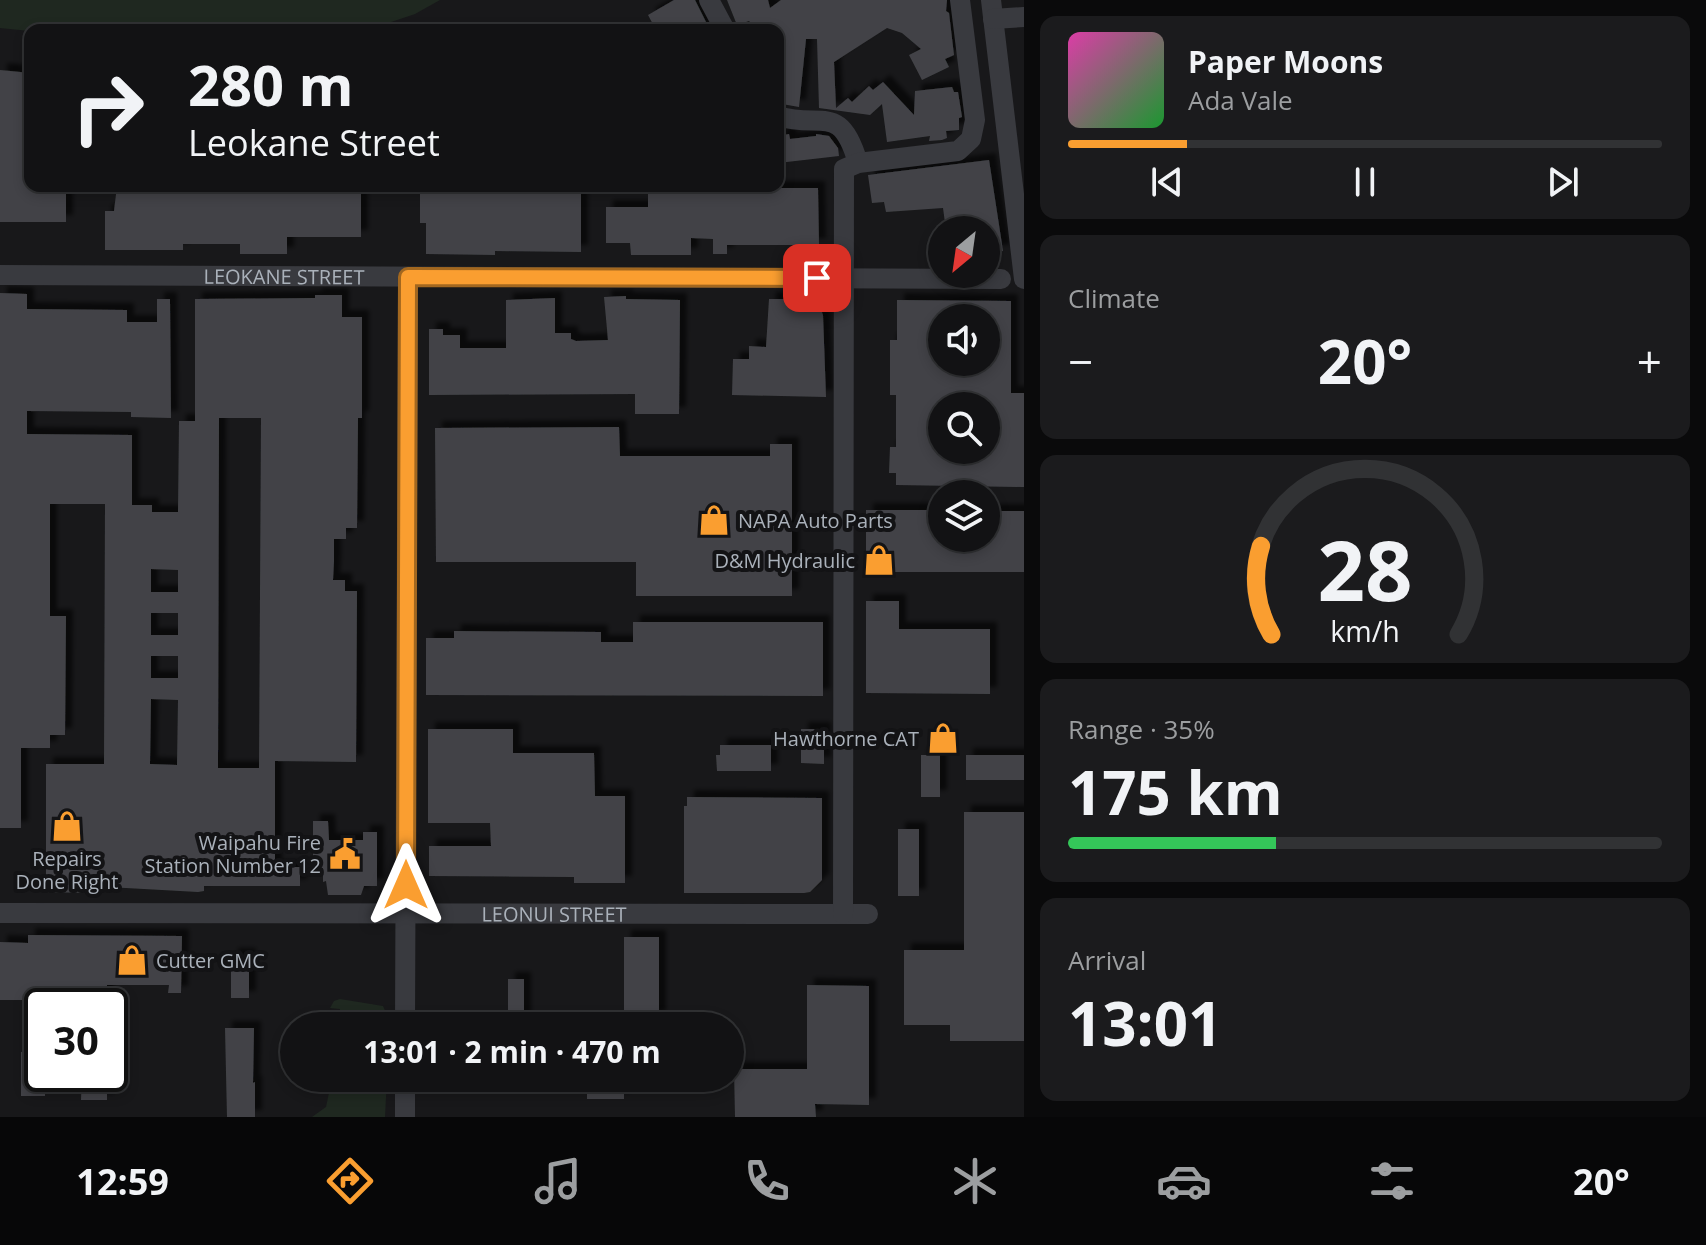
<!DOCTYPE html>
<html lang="en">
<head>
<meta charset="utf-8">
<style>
  :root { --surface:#121214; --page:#1b1b1d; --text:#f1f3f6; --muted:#9c9ea0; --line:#313234; --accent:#fa9e30 }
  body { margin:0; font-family:"Open Sans",sans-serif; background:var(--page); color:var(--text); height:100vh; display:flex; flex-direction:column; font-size:30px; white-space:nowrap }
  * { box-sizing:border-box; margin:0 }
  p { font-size:26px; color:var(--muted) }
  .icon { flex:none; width:44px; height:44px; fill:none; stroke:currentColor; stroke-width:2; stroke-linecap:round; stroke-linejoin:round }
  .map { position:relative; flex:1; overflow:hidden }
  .side { display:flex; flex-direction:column; gap:16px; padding:16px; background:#0a0a0b; width:682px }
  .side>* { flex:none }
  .banner { position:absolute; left:24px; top:24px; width:760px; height:168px; border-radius:16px; box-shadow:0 4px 12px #0003,0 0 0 2px var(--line); background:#121214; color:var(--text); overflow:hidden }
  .needle { width:52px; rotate:209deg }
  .fabs { position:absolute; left:928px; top:216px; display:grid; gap:16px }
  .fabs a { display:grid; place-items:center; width:72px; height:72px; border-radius:50%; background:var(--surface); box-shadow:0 4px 12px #0003,0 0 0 2px var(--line); font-size:40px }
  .speed { position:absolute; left:24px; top:988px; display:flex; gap:16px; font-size:40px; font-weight:700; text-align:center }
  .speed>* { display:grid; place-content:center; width:104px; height:104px; border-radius:50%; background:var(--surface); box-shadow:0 4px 12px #0003,0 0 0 2px var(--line); line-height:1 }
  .speed .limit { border:4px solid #111; border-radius:12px; background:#fff; color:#111 }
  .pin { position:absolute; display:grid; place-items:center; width:68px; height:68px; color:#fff; margin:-34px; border-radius:16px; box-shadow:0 4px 12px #0006 }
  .me { position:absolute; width:88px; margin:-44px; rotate:0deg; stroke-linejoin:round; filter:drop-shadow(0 0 6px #0008) }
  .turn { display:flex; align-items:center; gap:28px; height:168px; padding:0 32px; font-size:36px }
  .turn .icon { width:104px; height:104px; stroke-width:2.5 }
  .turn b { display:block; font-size:56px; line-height:68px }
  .big { font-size:60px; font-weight:700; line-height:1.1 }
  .side .tile { flex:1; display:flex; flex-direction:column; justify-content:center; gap:12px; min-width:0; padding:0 28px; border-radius:16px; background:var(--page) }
  .side .dial { align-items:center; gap:0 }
  .dial svg { height:208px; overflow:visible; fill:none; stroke:var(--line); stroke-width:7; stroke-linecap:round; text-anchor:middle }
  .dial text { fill:var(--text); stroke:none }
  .song { display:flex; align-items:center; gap:24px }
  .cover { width:96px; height:96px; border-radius:12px; background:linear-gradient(135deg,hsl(320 70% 55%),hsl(130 70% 35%)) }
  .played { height:8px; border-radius:4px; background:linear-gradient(90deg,var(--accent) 20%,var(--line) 20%) }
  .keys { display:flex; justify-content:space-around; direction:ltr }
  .heat { display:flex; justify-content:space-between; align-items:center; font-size:44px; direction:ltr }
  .charge { height:12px; border-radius:6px; background:linear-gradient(90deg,#34c759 35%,var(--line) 0) }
  .trip { position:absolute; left:280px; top:1012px; width:464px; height:80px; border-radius:40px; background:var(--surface); box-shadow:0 4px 12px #0003,0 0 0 2px var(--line); font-weight:700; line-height:80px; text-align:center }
  .dock { display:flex; height:128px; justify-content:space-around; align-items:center; background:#070708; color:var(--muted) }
  .dock .icon { width:56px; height:56px }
  .dock .on { color:var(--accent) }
  .dock b { font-size:36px; color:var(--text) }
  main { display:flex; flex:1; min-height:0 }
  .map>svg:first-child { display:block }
  .green { fill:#1f2820 }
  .building { fill:#424347; fill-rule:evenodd; filter:url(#shadow) }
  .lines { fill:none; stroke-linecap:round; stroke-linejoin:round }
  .minor { stroke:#393a3f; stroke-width:20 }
  .route-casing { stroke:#a2671f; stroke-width:20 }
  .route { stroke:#fa9e30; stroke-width:14 }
  .labels { text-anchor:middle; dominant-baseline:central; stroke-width:8; stroke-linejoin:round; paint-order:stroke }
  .street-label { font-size:20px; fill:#aab1ba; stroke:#131315 }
  .poi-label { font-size:20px; fill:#aab1ba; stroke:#131315; text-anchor:end }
</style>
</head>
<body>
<main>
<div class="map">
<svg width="1024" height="1117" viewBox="0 0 1024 1117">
  <defs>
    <filter id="shadow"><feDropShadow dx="7" dy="-7" stdDeviation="2" flood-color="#0009"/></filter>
  </defs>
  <rect width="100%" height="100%" fill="#18181a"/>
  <g class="green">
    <path d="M 0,0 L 440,0 L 415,14 L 367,30 L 30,31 L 0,28 Z"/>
    <path d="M 340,999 L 383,1006 L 387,1015 L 387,1026 L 340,1026 L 340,1009 L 330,1008 L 334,1001 Z"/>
    <path d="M 340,1078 L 387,1078 L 385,1117 L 312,1117 L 326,1107 L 330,1088 L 340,1088 Z"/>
  </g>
  <g class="building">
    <path d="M 674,0 L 695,0 L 710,30 L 656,30 L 648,15 Z"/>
    <path d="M 727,0 L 768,0 L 770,8 L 781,0 L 947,0 L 946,11 L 949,13 L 954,55 L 945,59 L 949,67 L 922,80 L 909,55 L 921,49 L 902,33 L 887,28 L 834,62 L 836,108 L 848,98 L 852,102 L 869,86 L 873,90 L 883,82 L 914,115 L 915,91 L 952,87 L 954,92 L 958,92 L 962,117 L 959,118 L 959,130 L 946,131 L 947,138 L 942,140 L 929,141 L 930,136 L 887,142 L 882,104 L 870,115 L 819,108 L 817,39 L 806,39 L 799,107 L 782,104 L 783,96 L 778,95 L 778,30 L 757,30 L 749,21 L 737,25 Z"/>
    <path d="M 0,70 L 30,73 L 30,186 L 66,186 L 66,222 L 0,222 Z"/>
    <path d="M 789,134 L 790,139 L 816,136 L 816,134 L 829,136 L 838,148 L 839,156 L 778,163 L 778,136 Z"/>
    <path d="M 989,160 L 1003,251 L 986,253 L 986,230 L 946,230 L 943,208 L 886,212 L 884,202 L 872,203 L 868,175 Z"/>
    <path d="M 117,186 L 361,186 L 361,237 L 287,237 L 287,254 L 240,254 L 240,244 L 183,244 L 183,250 L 105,250 L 105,211 L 114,211 Z"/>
    <path d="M 420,186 L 581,186 L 581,252 L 495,251 L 495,255 L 426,254 L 426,223 L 420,223 Z"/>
    <path d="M 727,188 L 818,188 L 819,245 L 727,245 L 727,254 L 713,254 L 713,239 L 691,238 L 691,255 L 631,255 L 630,243 L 606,243 L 606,207 L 648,207 L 648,193 L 727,191 Z"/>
    <path d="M 0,293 L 27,294 L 27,309 L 127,310 L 127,322 L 157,322 L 157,299 L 170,299 L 171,418 L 131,417 L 131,412 L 27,411 L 27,434 L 132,435 L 132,505 L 152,505 L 152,512 L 178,512 L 179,421 L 195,421 L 195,299 L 315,298 L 315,295 L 342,295 L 342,317 L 362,317 L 362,418 L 358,418 L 357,528 L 346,528 L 346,539 L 334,539 L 334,561 L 333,580 L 345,580 L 345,591 L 357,591 L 356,762 L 275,761 L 275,867 L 300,867 L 300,886 L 204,886 L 204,891 L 198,892 L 90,886 L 88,893 L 46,892 L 46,764 L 104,764 L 105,504 L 50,504 L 50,616 L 66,616 L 65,735 L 50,735 L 50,748 L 21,748 L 21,828 L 0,828 ZM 219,418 L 261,418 L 259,768 L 218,768 ZM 151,569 L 178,570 L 178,592 L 151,592 ZM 151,613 L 178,613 L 178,635 L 151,635 ZM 151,656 L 178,656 L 178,678 L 151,678 ZM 151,699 L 178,700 L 177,765 L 150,764 Z"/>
    <path d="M 626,296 L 626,299 L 680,300 L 679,414 L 635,414 L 635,394 L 429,395 L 429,329 L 443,329 L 443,335 L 460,335 L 460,348 L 506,348 L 506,300 L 555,298 L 555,333 L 571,333 L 571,339 L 576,341 L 608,340 L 604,297 Z"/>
    <path d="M 769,299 L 807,299 L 819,305 L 823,315 L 826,397 L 732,395 L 733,359 L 749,359 L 749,346 L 766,347 Z"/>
    <path d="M 897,300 L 1011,301 L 1011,393 L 1024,393 L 1024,487 L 896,485 L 896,473 L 889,473 L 890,447 L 896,447 L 896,395 L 890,395 L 890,340 L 897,340 ZM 942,318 L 986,318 L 986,362 L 942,362 ZM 942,406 L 986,406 L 986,450 L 942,450 Z"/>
    <path d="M 619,427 L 620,456 L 770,456 L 770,444 L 792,444 L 792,596 L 636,596 L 636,562 L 436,562 L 435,428 Z"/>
    <path d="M 866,510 L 942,510 L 942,538 L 986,538 L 986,511 L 1024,511 L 1024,572 L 866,572 Z"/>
    <path d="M 866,601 L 899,601 L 899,629 L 990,629 L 990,694 L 866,693 Z"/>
    <path d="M 633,622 L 823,622 L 823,696 L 426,695 L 426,638 L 454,638 L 454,631 L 601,632 L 601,642 L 633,642 Z"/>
    <path d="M 428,729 L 513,729 L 513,753 L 594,753 L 595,796 L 625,796 L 625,883 L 574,883 L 574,877 L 429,876 L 429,846 L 491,846 L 490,823 L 428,823 Z"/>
    <path d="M 801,729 L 824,729 L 824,764 L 801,763 Z"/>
    <path d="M 720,745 L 771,745 L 771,771 L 717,771 L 716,755 L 720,755 Z"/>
    <rect x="921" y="755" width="19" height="42"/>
    <rect x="966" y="755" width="58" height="25"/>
    <path d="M 687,797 L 822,798 L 822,880 L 810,892 L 804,893 L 684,893 L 684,806 L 687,806 Z"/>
    <path d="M 964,812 L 1024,812 L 1024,1041 L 950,1041 L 950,1025 L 904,1025 L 904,950 L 964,950 Z"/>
    <path d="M 313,821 L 328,821 L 329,840 L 363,840 L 363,832 L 377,832 L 377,886 L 364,886 L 361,895 L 328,895 L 326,881 L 323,882 L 323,868 L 313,868 Z"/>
    <rect x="898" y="829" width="21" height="67"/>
    <path d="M 28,935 L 182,936 L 181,993 L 168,993 L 169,985 L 107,985 L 107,1006 L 42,1006 L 42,1074 L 45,1074 L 45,1096 L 21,1096 L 21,1052 L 27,1052 L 28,1000 L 0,1000 L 0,942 L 28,943 Z"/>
    <rect x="624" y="937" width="35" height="81"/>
    <rect x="231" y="955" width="18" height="43"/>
    <rect x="508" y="979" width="16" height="47"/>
    <path d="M 807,985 L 869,986 L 869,1105 L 815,1104 L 816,1117 L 735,1117 L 734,1069 L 807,1069 Z"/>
    <path d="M 225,1028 L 254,1028 L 253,1083 L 255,1082 L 255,1117 L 227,1117 Z"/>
    <path d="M 82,1074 L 107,1074 L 107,1100 L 81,1100 Z"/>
    <path d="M 524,1078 L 624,1078 L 624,1099 L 587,1099 L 587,1090 L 524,1090 Z"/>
  </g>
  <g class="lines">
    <g class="minor">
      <path d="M 709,0 L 725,30"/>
      <path d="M 991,0 L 1024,279"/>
      <path d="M 993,19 L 1024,17"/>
      <path d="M 778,116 C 821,130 840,101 858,163"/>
      <path id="s1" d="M 0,275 L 1001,279"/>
      <path id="s2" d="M 0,913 L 868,914"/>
      <path d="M 843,914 L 844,169 L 858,163 L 958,151 L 971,139 L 975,120 L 960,0"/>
      <path d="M 405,1026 L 408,277"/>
      <path d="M 405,1117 L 405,1078"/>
    </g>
  </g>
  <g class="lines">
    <defs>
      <path id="route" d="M 406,885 L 408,277 L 817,278"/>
    </defs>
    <use href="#route" class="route-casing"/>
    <use href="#route" class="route"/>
  </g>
  <defs>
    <symbol id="shop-bare" viewBox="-9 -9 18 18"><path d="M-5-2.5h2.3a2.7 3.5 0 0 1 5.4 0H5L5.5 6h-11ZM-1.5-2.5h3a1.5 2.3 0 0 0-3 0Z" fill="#fa9e30" stroke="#131315" stroke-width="2.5" paint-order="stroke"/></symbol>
    <symbol id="civic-bare" viewBox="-9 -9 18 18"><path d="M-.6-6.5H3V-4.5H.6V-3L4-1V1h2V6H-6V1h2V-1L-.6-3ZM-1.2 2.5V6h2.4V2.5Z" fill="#fa9e30" stroke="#131315" stroke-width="2.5" paint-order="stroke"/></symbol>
  </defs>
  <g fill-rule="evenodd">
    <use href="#shop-bare" x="692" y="498" width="44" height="44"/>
    <use href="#shop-bare" x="857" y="538" width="44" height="44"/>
    <use href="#shop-bare" x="921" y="716" width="44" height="44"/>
    <use href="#shop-bare" x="45" y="804" width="44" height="44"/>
    <use href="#civic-bare" x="323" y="832" width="44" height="44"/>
    <use href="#shop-bare" x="110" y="938" width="44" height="44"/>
  </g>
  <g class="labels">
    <g class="street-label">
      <text stroke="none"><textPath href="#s1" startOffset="284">LEOKANE STREET</textPath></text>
      <text stroke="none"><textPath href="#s2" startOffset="554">LEONUI STREET</textPath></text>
    </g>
    <g class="poi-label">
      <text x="738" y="520" text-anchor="start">NAPA Auto Parts</text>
      <text x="855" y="560">D&amp;M Hydraulic</text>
      <text x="919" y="738">Hawthorne CAT</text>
      <text x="321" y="842">Waipahu Fire<tspan x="321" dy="23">Station Number 12</tspan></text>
      <text x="67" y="858" text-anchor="middle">Repairs<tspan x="67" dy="23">Done Right</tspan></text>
      <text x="156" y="960" text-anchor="start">Cutter GMC</text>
    </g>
  </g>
</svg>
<div class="fabs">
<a><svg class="needle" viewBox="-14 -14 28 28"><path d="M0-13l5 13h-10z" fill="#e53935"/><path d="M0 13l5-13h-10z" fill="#9c9ea0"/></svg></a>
<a><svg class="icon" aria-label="sound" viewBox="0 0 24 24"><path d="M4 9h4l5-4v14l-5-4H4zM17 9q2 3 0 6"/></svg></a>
<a><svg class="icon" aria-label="search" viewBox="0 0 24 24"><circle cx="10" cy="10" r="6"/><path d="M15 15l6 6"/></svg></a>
<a><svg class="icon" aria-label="layers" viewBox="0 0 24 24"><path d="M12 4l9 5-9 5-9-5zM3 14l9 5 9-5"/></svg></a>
</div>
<div class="speed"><div class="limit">30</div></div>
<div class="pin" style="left:817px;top:278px;background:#d93025"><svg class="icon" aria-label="arrive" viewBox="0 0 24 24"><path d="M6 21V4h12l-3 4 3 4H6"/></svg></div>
<svg class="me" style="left:406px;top:885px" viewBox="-20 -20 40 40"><path d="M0-17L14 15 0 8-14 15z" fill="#fa9e30" stroke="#fff" stroke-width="4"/></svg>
<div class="trip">13:01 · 2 min · 470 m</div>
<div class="banner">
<div class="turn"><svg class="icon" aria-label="right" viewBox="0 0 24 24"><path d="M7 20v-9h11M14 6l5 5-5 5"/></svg><div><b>280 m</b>Leokane Street</div></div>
</div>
</div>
<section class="side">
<div class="tile">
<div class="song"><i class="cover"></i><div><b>Paper Moons</b><p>Ada Vale</p></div></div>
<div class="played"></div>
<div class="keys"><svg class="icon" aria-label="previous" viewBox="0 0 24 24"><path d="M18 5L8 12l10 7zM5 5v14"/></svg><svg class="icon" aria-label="pause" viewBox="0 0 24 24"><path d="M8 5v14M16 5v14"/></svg><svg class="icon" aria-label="next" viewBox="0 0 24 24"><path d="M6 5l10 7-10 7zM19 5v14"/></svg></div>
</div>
<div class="tile"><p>Climate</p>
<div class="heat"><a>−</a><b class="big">20°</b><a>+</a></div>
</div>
<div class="tile dial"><svg viewBox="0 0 100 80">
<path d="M14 69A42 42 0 1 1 86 69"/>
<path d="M14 69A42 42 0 0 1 10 35" stroke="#fa9e30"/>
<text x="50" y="56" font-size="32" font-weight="700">28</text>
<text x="50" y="72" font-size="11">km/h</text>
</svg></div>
<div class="tile"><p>Range · 35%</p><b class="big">175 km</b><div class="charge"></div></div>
<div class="tile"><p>Arrival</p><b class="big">13:01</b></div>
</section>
</main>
<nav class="dock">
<b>12:59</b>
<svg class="icon on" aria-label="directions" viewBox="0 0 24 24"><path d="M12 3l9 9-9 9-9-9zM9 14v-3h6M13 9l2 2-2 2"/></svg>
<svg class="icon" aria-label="music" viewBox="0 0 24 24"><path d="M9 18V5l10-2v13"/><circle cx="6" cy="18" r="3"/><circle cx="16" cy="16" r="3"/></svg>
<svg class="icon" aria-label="phone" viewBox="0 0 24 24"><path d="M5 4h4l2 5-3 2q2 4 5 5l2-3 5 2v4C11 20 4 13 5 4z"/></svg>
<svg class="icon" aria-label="climate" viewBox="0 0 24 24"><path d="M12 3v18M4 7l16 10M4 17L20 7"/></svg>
<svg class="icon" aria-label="car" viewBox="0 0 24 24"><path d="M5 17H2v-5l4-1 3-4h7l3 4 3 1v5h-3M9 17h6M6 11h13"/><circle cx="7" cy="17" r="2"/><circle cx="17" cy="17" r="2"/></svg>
<svg class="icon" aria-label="filters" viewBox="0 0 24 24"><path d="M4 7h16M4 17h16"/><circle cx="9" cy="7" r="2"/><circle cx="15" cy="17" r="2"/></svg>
<b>20°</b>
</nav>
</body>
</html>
